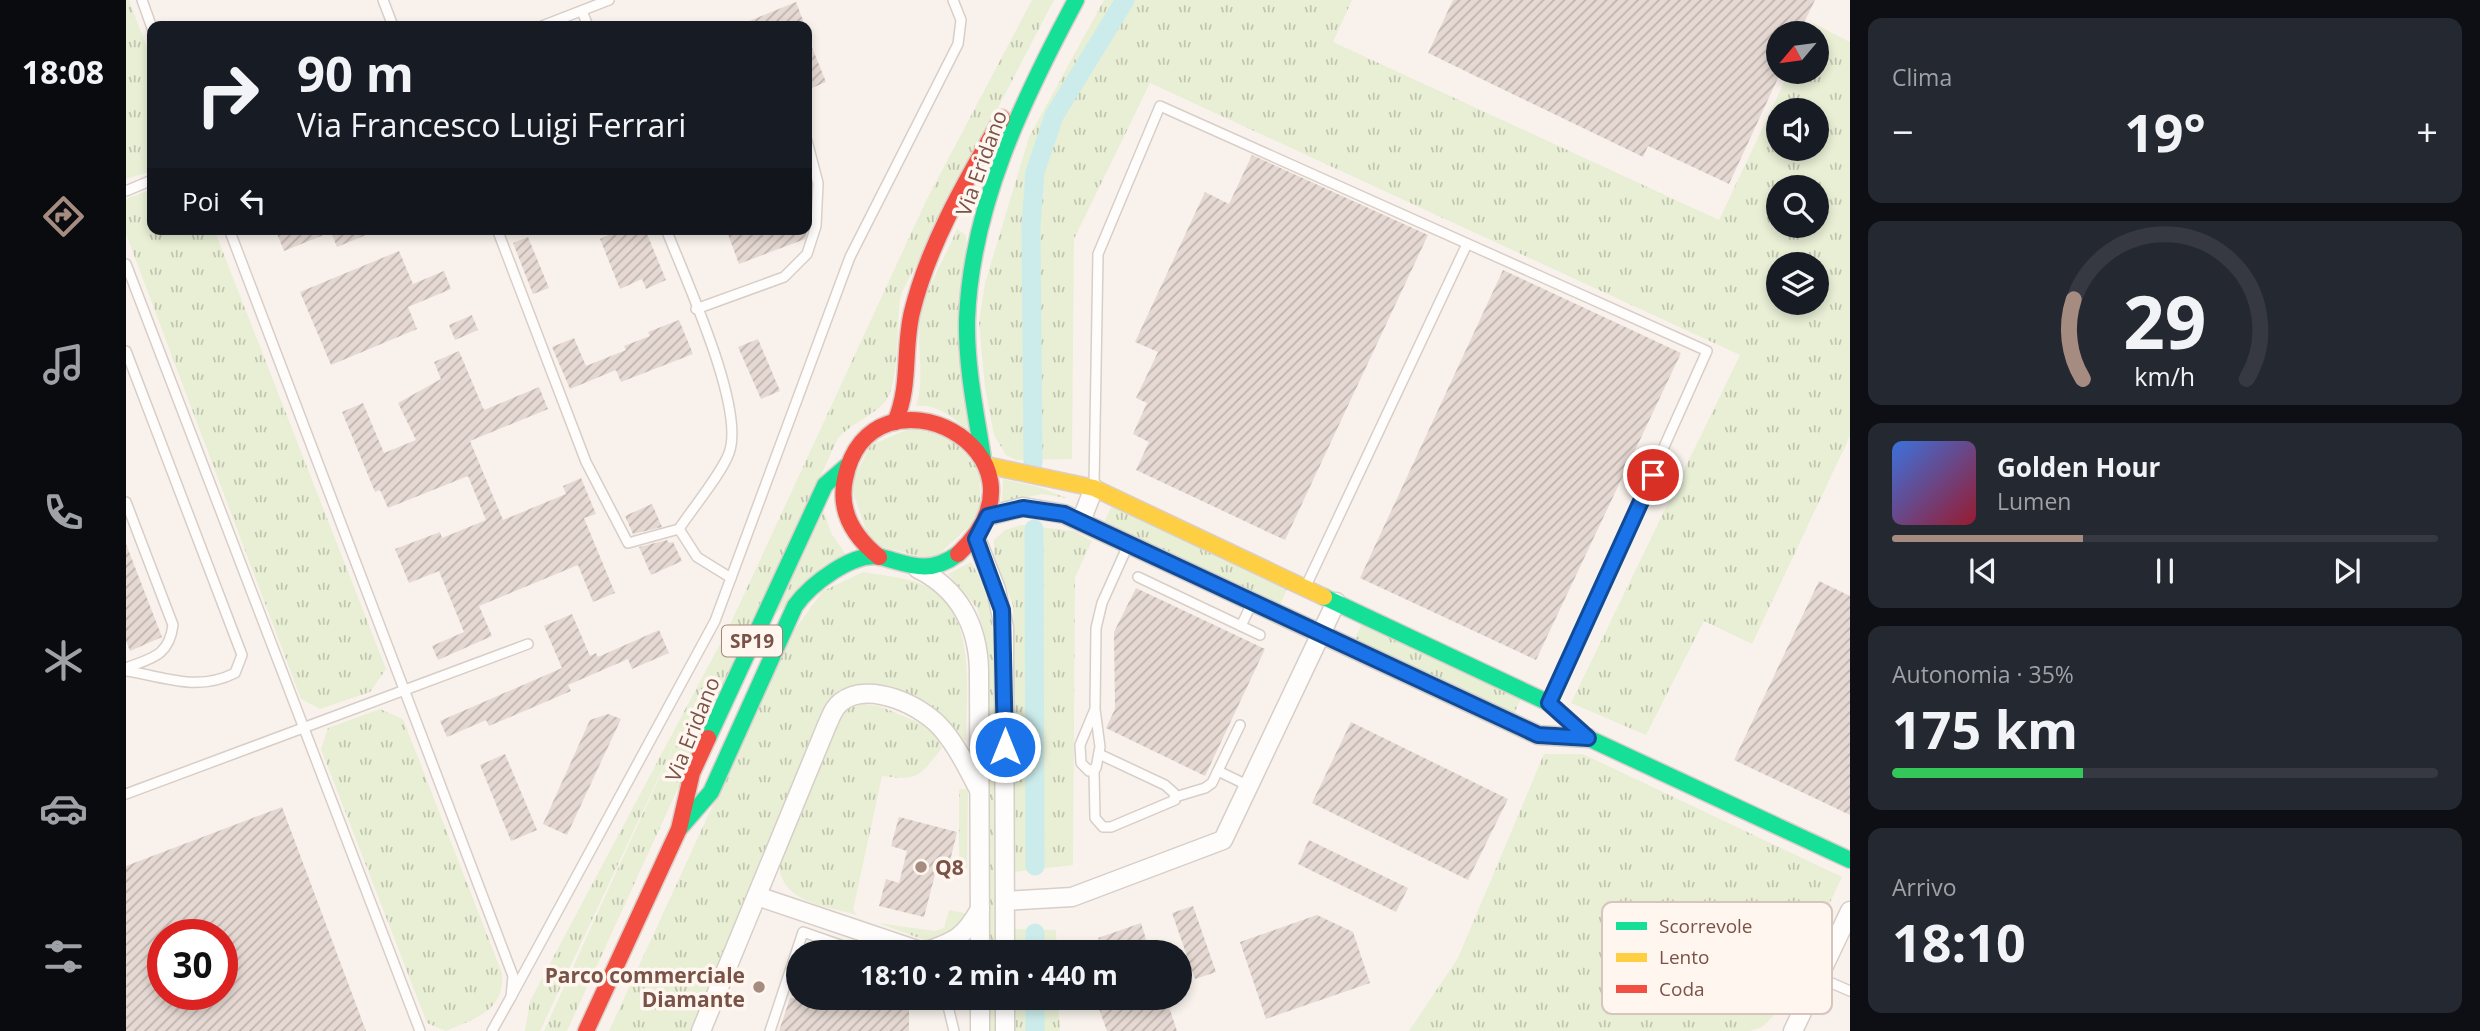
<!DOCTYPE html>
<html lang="it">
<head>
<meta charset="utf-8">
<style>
  :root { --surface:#171b24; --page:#242831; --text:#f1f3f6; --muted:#9ea1a6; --line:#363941; --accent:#a68b81 }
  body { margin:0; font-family:"Open Sans",sans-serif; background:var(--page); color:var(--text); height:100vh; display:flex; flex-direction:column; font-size:26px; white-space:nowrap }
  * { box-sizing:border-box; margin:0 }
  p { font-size:23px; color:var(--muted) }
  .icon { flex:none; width:38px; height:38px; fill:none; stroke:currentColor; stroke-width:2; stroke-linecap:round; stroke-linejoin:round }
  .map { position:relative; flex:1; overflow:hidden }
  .side { display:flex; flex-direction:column; gap:18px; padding:18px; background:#0d0f14; width:630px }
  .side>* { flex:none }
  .hud { position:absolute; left:21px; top:21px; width:665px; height:214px; border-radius:14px; box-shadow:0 4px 10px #0003; background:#171b24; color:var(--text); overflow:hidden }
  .needle { width:46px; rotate:241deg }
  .fabs { position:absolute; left:1640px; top:21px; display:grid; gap:14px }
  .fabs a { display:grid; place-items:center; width:63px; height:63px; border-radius:50%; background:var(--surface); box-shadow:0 4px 10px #0003; font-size:35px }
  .speed { position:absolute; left:21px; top:919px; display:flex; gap:14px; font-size:35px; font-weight:700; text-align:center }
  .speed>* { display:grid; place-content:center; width:91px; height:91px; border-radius:50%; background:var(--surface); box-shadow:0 4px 10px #0003; line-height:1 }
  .speed .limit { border:10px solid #d22; background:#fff; color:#111 }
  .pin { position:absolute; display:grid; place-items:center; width:60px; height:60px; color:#fff; margin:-30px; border:4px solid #fff; border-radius:50%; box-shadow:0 2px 7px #0007 }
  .me { position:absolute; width:77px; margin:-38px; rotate:0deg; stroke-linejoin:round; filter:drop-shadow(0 0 5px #0008) }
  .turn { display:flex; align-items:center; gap:24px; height:147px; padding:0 35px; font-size:32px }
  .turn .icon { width:91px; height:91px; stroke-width:2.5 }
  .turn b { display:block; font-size:49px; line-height:60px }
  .then { display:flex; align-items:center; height:66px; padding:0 35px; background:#0003; gap:14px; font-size:26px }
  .big { font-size:52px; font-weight:700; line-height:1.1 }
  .side .widget { flex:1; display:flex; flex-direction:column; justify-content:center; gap:10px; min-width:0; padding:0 24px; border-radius:14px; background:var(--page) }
  .side .dial { align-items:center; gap:0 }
  .dial svg { height:182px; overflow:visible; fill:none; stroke:var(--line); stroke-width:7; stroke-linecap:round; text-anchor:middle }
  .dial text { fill:var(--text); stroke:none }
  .song { display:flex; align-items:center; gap:21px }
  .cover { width:84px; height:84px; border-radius:10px; background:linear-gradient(135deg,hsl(220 70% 55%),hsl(350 70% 35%)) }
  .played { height:7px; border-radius:4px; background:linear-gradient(90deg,var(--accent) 35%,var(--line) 35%) }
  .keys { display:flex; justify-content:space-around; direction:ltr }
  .heat { display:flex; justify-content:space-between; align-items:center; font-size:38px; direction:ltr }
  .charge { height:10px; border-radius:5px; background:linear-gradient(90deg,#34c759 35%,var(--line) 0) }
  .trip { position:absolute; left:660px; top:940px; width:406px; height:70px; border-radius:35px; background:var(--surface); box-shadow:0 4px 10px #0003; font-weight:700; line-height:70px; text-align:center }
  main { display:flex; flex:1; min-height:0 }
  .menu { display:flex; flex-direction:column; width:126px; justify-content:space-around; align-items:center; background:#090b0e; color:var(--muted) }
  .menu .icon { width:49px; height:49px }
  .menu .current { color:var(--accent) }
  .menu b { font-size:32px; color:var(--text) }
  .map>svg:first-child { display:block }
  .grass { fill:url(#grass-tufts); fill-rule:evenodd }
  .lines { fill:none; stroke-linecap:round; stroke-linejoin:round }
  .canal { stroke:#cceceb; stroke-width:19 }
  .building { fill:url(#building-hatch); fill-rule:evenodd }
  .lane-casing { stroke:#d8cec8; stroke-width:12 }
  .street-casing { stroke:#d8cec8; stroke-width:21 }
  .fast-casing { stroke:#dacec9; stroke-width:19 }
  .slow-casing { stroke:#dacec9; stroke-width:19 }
  .jam-casing { stroke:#dacec9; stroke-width:19 }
  .lane { stroke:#fefdfc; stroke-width:9 }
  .street { stroke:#fefdfc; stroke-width:18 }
  .fast { stroke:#16e098; stroke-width:16 }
  .slow { stroke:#ffcf43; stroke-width:16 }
  .jam { stroke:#f24e42; stroke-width:16 }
  .route-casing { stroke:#114b97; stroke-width:18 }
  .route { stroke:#1a73e8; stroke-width:12 }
  .poi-dot { fill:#a68b81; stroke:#fff6ef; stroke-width:2.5 }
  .labels { text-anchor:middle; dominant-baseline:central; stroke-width:7; stroke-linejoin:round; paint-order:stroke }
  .shield { fill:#fff6ef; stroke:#a2847a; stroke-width:2 }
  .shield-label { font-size:19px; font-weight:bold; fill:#7a5348 }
  .street-label { font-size:21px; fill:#7a5348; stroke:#fff6ef }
  .poi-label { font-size:21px; font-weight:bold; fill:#7a5348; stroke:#fff6ef; text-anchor:start }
  .key { fill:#fff6ef; stroke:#d7c5bd; stroke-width:2 }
  .key-label { font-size:19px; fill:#7a5348 }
</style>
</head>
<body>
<main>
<nav class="menu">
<b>18:08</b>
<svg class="icon current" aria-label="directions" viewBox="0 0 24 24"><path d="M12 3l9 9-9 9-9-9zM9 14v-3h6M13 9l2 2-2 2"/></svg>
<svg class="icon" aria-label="music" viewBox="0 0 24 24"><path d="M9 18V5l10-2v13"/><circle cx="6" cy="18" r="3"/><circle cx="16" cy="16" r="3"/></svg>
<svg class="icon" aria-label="phone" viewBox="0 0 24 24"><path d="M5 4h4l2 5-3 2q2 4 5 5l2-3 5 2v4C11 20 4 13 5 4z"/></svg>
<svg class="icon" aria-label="climate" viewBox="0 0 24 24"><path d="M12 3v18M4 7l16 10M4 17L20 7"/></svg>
<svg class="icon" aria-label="car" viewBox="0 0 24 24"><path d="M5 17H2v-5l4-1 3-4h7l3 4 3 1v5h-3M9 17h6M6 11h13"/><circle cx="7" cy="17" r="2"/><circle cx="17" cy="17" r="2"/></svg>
<svg class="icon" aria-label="filters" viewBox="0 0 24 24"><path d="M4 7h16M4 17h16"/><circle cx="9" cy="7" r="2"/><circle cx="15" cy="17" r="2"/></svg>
</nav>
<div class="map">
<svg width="1724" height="1031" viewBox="0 0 1724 1031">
  <defs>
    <pattern id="grass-tufts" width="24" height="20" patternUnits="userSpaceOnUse" patternTransform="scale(1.75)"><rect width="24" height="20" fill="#e8efd5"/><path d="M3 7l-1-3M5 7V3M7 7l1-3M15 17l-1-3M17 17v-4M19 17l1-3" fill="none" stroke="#c1c4af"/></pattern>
    <pattern id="building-hatch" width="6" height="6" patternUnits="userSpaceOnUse" patternTransform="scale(1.75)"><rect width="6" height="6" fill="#e6d9d3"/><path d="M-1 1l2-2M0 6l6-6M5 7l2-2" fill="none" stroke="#bfb3ad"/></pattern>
  </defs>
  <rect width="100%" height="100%" fill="#f9f2ec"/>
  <g class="grass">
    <path d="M 0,0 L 3,0 L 26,61 L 26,171 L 0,179 Z"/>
    <path d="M 906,0 L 928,0 L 775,294 C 770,321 774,385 759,402 C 746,416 726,423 712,438 L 441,1031 L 418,1031 L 559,721 L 414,1031 L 399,1031 L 404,1001 L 602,629 L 800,201 Z"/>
    <path d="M 978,0 L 1226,0 L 1207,42 L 1593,220 L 1663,72 L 1690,72 L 1690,33 L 1682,33 L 1687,23 L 1724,42 L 1724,436 L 1626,644 L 1578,621 L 1520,735 L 1445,703 L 1614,355 L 1024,83 L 948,239 L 946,459 L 890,460 L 880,455 L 868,435 L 859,388 L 853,322 L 859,283 L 903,137 ZM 1652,110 L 1690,110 L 1690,149 L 1652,149 ZM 1652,187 L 1690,187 L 1690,226 L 1652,226 ZM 1652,264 L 1690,264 L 1690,303 L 1652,303 Z"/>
    <path d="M 26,189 L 26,229 L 88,229 L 260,669 L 244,692 L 194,709 L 175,699 L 0,234 L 0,199 Z"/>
    <path d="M 831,229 L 840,235 L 849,437 C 832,422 814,403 790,406 C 800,375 789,346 795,314 C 801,286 820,256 831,229 Z"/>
    <path d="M 785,428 L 827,438 L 854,472 L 854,516 L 807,560 L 745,544 L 724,484 L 745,445 Z"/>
    <path d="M 877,479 L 913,487 L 941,498 L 916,494 L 876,503 Z"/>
    <path d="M 987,503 L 1163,585 L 1152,609 L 976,527 Z"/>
    <path d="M 698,511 L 705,533 L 720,555 L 647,616 Z"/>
    <path d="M 895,525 L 948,531 L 966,541 L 949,577 L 947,865 L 888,872 L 887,605 L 868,555 L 868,540 L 879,530 Z"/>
    <path d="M 845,562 L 860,590 L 868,634 L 870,952 L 861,952 L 859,636 L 851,608 L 822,574 Z"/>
    <path d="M 737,572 C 759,576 781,577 800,586 C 852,612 840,694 840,740 L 833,742 C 812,704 793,704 755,689 L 698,714 L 565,1031 L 483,1031 L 666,633 L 697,591 Z"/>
    <path d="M 1237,621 L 1396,697 L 1386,718 L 1227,643 Z"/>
    <path d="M 738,704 L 753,706 L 806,728 L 816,748 C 792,777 794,781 756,776 L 727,910 L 731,915 C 700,906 655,903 653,864 L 713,717 L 719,709 Z"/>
    <path d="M 254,709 L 277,719 L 376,973 C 379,1011 350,1018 320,1031 L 301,1023 L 195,749 L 202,728 Z"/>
    <path d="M 1418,754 L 1457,754 L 1716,877 L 1654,1009 L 1636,1027 L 1624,1031 L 1283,1031 L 1332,958 Z"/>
    <path d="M 833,789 L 842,789 L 841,868 L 833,868 Z"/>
    <path d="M 823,910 L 843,914 L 839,926 L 807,943 L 752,923 L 809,931 L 818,928 Z"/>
    <path d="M 888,929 L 930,930 L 931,952 L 888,952 Z"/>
    <rect x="862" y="998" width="8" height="33"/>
    <path d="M 888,998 L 932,998 L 934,1031 L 888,1031 Z"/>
  </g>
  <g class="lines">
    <g class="canal">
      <path d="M 907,464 L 905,226 L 909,172 L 928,116 L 999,0"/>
      <path d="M 908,529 L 909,866"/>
      <path d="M 909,933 L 909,952"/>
      <path d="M 909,998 L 909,1031"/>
    </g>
  </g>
  <g class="building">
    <path d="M 1327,0 L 1689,0 L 1673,33 L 1652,33 L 1652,78 L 1603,184 L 1522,146 L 1517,157 L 1302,53 Z"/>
    <path d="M 670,2 L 678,23 L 669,26 L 611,26 Z"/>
    <path d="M 681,35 L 700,82 L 681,90 Z"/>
    <path d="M 1126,155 L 1302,235 L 1159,540 L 1010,470 L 1023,442 L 1007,434 L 1021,403 L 1010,398 L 1032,352 L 1009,342 L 1079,192 L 1103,204 Z"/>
    <path d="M 149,229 L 252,229 L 252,230 L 211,247 L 205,232 L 158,251 Z"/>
    <path d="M 496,229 L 519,229 L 540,280 L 520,289 L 516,279 L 494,289 L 474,239 Z"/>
    <path d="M 600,229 L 682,229 L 679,239 L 613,264 Z"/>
    <path d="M 402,237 L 423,288 L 407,294 L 387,243 Z"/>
    <path d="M 273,251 L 287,284 L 318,271 L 325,289 L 282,307 L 291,329 L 205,365 L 174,292 Z"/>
    <path d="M 1377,270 L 1555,353 L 1410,660 L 1234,578 Z"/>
    <path d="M 346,315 L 352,330 L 329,340 L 323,325 Z"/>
    <path d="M 553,320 L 567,354 L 495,382 L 490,370 L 444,389 L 426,347 L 448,338 L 460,366 L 500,350 L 498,346 L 524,336 L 522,332 Z"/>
    <path d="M 632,339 L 654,391 L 635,399 L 612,347 Z"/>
    <path d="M 333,351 L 358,410 L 413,387 L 422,409 L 344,441 L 377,520 L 440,494 L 437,486 L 455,478 L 470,514 L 458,518 L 489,593 L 467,602 L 452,565 L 353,606 L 366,636 L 312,660 L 306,646 L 338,632 L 313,571 L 283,583 L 269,549 L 314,532 L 316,538 L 360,520 L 342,476 L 262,508 L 254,490 L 249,492 L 216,412 L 237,403 L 258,453 L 290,440 L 272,403 L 315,379 L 308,362 Z"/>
    <path d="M 526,504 L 536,527 L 507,534 L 499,516 Z"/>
    <path d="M 541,540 L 543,543 L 547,542 L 556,561 L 525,575 L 513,547 Z"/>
    <path d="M 0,544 L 36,637 L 4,651 L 0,641 Z"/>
    <path d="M 1693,581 L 1724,596 L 1724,815 L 1608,760 Z"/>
    <path d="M 1010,588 L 1139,649 L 1079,776 L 980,728 L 989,709 L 988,632 Z"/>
    <path d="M 446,614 L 464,656 L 470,653 L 472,657 L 533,630 L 543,653 L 506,669 L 502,659 L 442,685 L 445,691 L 363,726 L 360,720 L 321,737 L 314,721 L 436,668 L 418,626 Z"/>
    <path d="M 482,714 L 495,719 L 441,835 L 417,824 L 464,720 Z"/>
    <path d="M 1225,722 L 1382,799 L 1342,880 L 1186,803 Z"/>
    <path d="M 379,754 L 411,830 L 385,841 L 354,765 Z"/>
    <path d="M 156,807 L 240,1031 L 0,1031 L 0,866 ZM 37,934 L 96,934 L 96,994 L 37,994 Z"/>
    <path d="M 773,817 L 831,832 L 824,861 L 813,859 L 798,917 L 753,906 L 760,879 L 773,883 L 781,851 L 765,846 Z"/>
    <path d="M 1183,840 L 1282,888 L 1270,912 L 1172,864 Z"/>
    <path d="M 1067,906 L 1090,972 L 1069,979 L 1046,913 Z"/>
    <path d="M 1191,915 L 1227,932 L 1244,983 L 1140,1019 L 1114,942 Z"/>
    <path d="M 1015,923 L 1024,952 L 977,952 L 972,938 Z"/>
    <path d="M 664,998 L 783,998 L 783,1031 L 653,1031 Z"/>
    <path d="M 969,998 L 1040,998 L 1051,1031 L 981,1031 Z"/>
  </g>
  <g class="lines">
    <defs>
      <g id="lane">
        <path d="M 16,0 L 26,28"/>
        <path d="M 257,0 L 267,26"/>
        <path d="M 456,11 L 462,26"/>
        <path d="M 416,26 L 483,0"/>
        <path d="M 0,191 L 26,180"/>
        <path d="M 103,229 L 387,976 L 385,997 L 366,1031"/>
        <path d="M 371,229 L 460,462 L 502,543 L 553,529 L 571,557 L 605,578"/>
        <path d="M 540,229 C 558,276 620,408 603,453 C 596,473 566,509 553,529"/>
        <path d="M 0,264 L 294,1031"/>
        <path d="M 570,309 L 658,277 L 681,254 L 690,226 L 692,183 L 681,141"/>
        <path d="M 0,351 L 116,655 L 109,673 C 71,692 41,677 0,671"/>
        <path d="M 968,485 L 972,254 L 1034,106 L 1581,351 L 1424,701"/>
        <path d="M 0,502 L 47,625 C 43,656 26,658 0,668"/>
        <path d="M 1012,577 L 1134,635"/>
        <path d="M 1180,586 L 1341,244"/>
        <path d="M 1115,626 L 1127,601"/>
        <path d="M 969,709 L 954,745 L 955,763 L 963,771 L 970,768 L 974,747 L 969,709 L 970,628 L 976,603 L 1003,543"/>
        <path d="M 968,770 L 969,818 L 977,827 L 985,827 L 1049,800 L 1048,793 L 1039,785 L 973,754"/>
        <path d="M 1092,771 L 1123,786"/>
        <path d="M 0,794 L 402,644"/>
        <path d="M 1049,797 L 1079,788 L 1086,783 L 1114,725"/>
        <path d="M 1694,978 L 1724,991"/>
        <path d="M 385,997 L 589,621 L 724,257 L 832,44 L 835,20 L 827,0"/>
        <path d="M 820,998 L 828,1031"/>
        <path d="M 644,1031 L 677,932 L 734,952"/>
      </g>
      <g id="street">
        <path d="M 862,516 L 897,507 L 938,514 L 1412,735 L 1462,738"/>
        <path d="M 955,521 L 968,488"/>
        <path d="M 850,539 L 870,589 L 878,628 L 879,952"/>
        <path d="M 792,569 C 833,589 852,626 853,670 L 854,952"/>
        <path d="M 631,896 L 797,952"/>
        <path d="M 879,901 L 946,897 L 1097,840 L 1210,602"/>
        <path d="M 798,952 C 828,942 838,938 854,909"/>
        <path d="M 854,998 L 854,1031"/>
        <path d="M 879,998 L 879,1031"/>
        <path d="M 575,1031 L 701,725 C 705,717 707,708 715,702 C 743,680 798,706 817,730 C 832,748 842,769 853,790"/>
        <path d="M 1667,1031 L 1724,911"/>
      </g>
      <g id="fast">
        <path d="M 857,458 C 850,413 840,367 841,320 C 845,206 897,99 950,0"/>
        <path d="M 1198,597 L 1423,703 L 1462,738 L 1724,860"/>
        <path d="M 582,738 L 699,485 L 722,465"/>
        <path d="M 553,829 L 585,792 L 669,606 C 684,585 727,551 755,557 C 785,565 803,575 832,554"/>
      </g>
      <path id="slow" d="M 860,465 L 968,488 L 1198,597"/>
      <g id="jam">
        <path d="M 769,422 C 785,386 777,349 786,312 C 803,243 841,179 876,118"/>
        <path d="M 753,557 C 728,537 712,512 719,479 C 744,354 942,451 832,554"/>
        <path d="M 460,1031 L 553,829 L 566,773 L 582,738"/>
      </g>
    </defs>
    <use href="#lane" class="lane-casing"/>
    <use href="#street" class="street-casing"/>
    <use href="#fast" class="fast-casing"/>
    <use href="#slow" class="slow-casing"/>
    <use href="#jam" class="jam-casing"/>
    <use href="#lane" class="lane"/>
    <use href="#street" class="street"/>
    <use href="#fast" class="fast"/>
    <use href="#slow" class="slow"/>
    <use href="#jam" class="jam"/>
  </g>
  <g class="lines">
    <defs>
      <path id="route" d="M 879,747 L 876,610 L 850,539 L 862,516 L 897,508 L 938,514 L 1412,735 L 1462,738 L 1423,703 L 1527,475"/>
    </defs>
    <use href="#route" class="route-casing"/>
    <use href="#route" class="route"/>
  </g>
  <g class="poi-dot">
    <circle cx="795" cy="867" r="7"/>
    <circle cx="633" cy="987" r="7"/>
  </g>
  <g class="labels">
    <rect class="shield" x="596" y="625.5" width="60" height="31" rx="5"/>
    <g class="shield-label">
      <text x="626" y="641">SP19</text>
    </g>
    <g class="street-label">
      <text transform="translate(855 163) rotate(-70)">Via Eridano</text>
      <text transform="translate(566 729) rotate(-68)">Via Eridano</text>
    </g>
    <g class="poi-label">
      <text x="809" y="867">Q8</text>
      <text x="619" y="975" text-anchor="end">Parco commerciale<tspan x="619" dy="24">Diamante</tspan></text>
    </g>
  </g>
  <rect x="1476" y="902" width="230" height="112" rx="10" class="key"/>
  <rect x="1490" y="922" width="31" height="8" fill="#16e098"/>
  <rect x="1490" y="953" width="31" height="9" fill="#ffcf43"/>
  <rect x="1490" y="985" width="31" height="8" fill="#f24e42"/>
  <g class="key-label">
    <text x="1533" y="933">Scorrevole</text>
    <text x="1533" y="964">Lento</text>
    <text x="1533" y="996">Coda</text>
  </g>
</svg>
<div class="fabs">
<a><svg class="needle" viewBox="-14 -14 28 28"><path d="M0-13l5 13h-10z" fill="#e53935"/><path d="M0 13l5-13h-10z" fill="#9ea1a6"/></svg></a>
<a><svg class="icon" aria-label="sound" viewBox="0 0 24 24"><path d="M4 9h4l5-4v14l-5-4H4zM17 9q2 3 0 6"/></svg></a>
<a><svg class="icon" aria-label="search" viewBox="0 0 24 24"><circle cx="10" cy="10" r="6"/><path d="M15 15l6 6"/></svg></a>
<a><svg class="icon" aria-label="layers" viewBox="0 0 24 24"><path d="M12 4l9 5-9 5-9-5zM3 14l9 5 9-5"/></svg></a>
</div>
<div class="speed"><div class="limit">30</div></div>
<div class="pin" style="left:1527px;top:475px;background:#d93025"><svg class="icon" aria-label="arrive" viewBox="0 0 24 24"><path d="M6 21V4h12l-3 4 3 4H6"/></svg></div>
<svg class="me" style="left:879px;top:747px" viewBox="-20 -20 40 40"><circle r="17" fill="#1a73e8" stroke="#fff" stroke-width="3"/><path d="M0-11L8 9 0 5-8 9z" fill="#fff"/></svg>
<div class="trip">18:10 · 2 min · 440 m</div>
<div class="hud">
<div class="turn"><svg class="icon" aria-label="right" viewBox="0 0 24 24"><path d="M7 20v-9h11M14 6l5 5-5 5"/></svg><div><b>90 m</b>Via Francesco Luigi Ferrari</div></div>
<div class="then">Poi<svg class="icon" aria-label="left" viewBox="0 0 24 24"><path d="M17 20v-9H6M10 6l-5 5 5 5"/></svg></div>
</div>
</div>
<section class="side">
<div class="widget"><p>Clima</p>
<div class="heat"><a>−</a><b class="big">19°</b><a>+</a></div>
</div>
<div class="widget dial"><svg viewBox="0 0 100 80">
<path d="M14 69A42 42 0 1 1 86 69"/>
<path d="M14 69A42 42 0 0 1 10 34" stroke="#a68b81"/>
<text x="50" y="56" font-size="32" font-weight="700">29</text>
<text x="50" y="72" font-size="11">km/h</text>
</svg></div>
<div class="widget">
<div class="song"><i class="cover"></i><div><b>Golden Hour</b><p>Lumen</p></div></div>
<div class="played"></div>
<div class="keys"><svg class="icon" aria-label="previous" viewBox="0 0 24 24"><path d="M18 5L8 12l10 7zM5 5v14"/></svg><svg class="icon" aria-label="pause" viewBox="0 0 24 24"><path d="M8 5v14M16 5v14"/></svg><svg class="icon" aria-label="next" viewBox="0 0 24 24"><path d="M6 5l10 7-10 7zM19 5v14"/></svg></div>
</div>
<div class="widget"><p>Autonomia · 35%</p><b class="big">175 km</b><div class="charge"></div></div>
<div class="widget"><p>Arrivo</p><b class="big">18:10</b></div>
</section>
</main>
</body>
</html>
